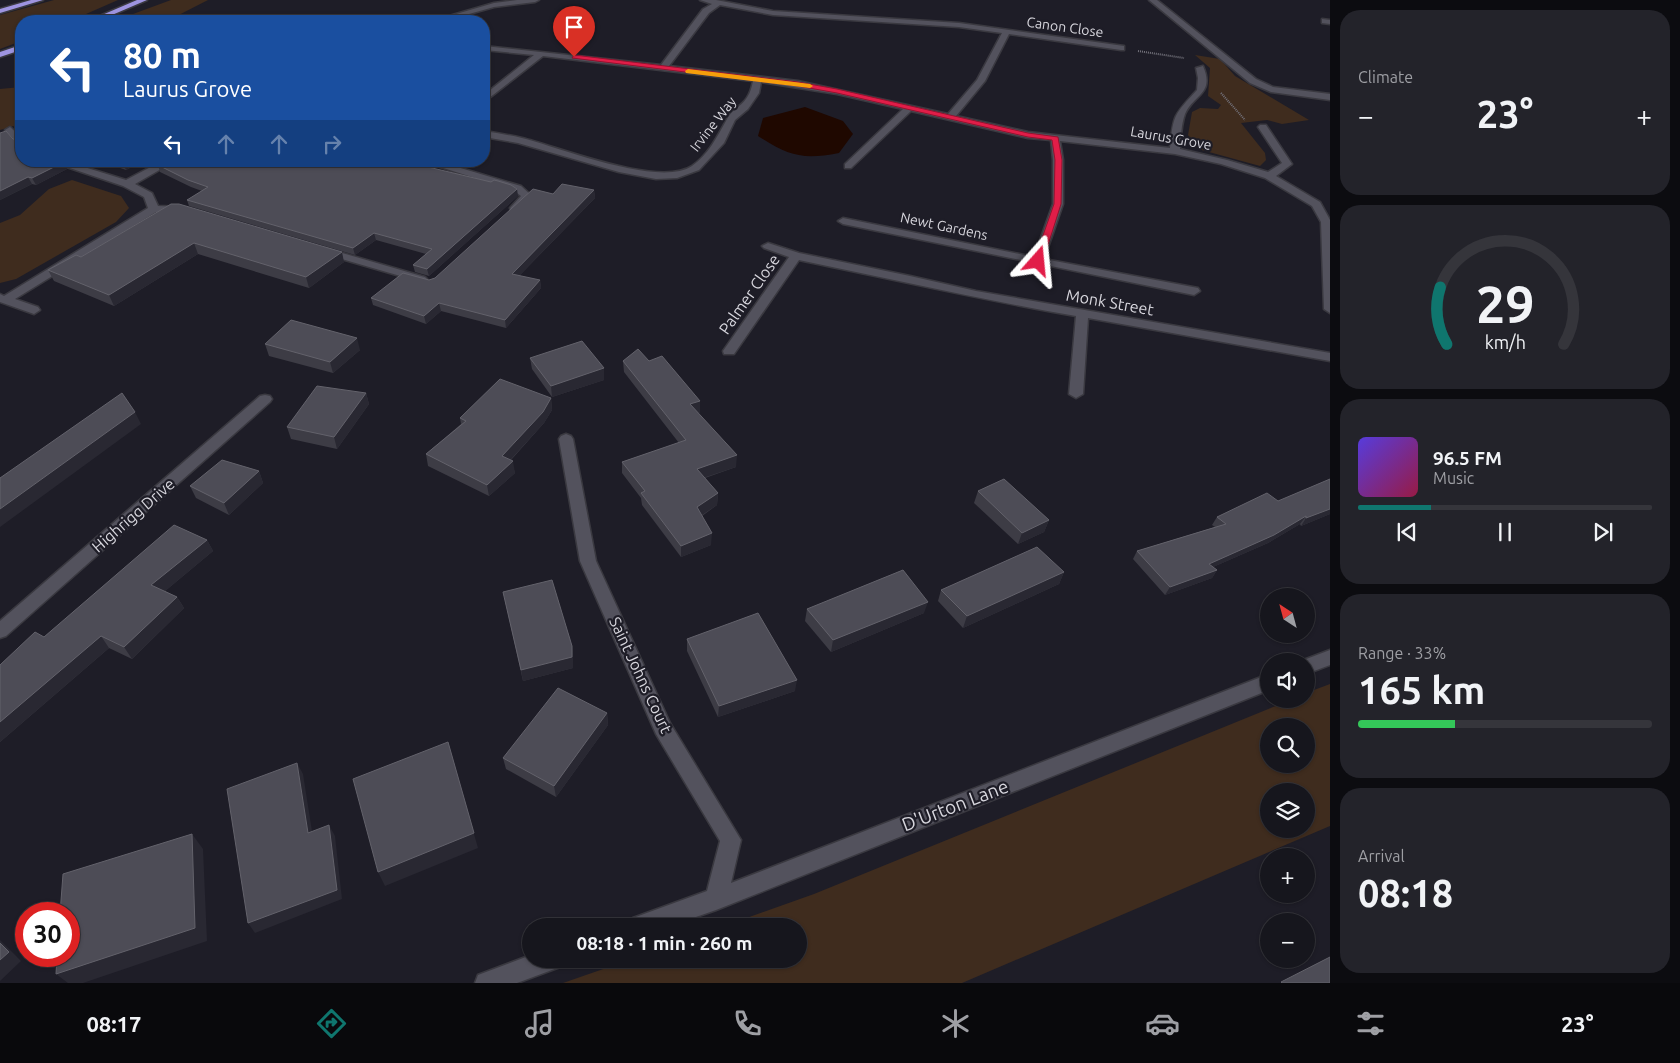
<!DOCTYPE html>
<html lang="en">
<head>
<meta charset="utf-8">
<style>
  :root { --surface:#16161d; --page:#23232a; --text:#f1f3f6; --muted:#9e9fa4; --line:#35353b; --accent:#0f766e }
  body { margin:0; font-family:Ubuntu,sans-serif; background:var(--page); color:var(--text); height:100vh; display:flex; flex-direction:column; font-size:19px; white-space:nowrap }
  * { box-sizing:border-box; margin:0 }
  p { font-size:16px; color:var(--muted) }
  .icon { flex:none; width:28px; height:28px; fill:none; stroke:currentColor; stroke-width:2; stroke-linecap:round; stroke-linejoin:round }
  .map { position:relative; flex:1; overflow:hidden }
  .sheet { display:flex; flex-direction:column; gap:10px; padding:10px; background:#0c0c10; width:350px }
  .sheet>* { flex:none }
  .banner { position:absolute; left:15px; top:15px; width:475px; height:152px; border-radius:20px; box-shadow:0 1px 4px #0004,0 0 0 1px var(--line); background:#1a4fa0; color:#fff; overflow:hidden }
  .needle { width:32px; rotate:324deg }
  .controls { position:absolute; left:1260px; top:588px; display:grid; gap:10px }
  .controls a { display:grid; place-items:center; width:55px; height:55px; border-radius:50%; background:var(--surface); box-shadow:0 1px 4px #0004,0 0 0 1px var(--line); font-size:25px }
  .speed { position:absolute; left:15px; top:902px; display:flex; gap:10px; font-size:25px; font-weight:700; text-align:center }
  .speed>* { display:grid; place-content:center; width:65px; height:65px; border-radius:50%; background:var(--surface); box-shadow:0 1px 4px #0004,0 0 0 1px var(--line); line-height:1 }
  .speed .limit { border:8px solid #d22; background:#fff; color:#111 }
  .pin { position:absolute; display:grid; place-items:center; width:42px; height:42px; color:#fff; margin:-51px -21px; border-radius:50% 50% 50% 0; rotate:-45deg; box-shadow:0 0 5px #0007 }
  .pin .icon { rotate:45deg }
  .me { position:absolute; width:55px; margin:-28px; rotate:18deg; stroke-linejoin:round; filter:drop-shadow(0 0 4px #0008) }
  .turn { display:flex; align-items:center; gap:18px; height:105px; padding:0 25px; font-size:22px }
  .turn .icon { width:65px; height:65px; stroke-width:2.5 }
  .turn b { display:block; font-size:35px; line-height:42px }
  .lanes { display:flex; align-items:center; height:48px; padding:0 25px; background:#0003; justify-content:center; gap:25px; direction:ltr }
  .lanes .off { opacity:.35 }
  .big { font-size:38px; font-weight:700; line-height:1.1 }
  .sheet .widget { flex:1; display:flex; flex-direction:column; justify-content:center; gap:8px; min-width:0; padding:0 18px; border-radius:20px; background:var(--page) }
  .sheet .dial { align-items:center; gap:0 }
  .dial svg { height:130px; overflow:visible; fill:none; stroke:var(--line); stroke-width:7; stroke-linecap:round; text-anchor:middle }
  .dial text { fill:var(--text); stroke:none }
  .song { display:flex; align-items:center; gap:15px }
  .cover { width:60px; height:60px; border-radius:8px; background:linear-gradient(135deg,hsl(250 70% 55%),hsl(340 70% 35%)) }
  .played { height:5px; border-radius:2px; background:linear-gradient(90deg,var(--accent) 25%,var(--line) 25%) }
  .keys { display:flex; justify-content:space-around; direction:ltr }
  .heat { display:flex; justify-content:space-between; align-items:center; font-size:28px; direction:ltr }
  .charge { height:8px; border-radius:4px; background:linear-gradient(90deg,#34c759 33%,var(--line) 0) }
  .trip { position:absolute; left:522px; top:918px; width:285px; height:50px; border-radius:25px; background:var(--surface); box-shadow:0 1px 4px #0004,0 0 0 1px var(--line); font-weight:700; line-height:50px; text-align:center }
  .tab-bar { display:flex; height:80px; justify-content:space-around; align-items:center; background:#09090c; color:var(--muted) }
  .tab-bar .icon { width:35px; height:35px }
  .tab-bar .current { color:var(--accent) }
  .tab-bar b { font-size:22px; color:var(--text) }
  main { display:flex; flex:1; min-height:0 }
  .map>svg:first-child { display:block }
  .green { fill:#3f2c1e; fill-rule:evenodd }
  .water { fill:#1f0800 }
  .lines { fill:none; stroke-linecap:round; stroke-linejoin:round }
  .minor-casing { stroke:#3a3940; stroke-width:3 }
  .highway-casing { stroke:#3a3940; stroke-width:3 }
  .path { stroke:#74737c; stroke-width:2; stroke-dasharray:1 1; stroke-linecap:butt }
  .minor { fill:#53525d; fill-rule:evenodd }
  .highway { fill:#9e94e0; fill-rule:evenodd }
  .wall { fill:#3d3c45 }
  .shaded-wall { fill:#292832 }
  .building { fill:#4d4c56; stroke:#63626b }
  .route { fill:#e11d48; stroke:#92132f }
  .slow { fill:#f59e0b }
  .labels { text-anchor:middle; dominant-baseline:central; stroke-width:4.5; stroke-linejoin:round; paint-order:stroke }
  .far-street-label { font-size:14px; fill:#d7d6dd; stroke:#1e1d27 }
  .street-label { font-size:16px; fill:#d7d6dd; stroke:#1e1d27 }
  .near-street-label { font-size:19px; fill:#d7d6dd; stroke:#1e1d27 }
</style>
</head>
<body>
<main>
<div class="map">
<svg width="1330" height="983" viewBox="0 0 1330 983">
  <rect width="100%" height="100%" fill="#1e1d27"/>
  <g class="green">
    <path d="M 54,0 L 118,0 L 70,21 L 21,21 L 21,41 L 0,49 L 0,15 Z"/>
    <path d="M 171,0 L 208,0 L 167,21 L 114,21 Z"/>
    <path d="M 1195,55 L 1220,59 L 1235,76 L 1309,120 L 1282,124 L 1267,120 L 1241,123 L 1265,153 L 1266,160 L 1260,166 L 1198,149 L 1188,135 L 1192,112 L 1200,108 L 1218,109 L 1221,105 L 1208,96 L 1210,68 Z"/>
    <path d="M 21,87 L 21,124 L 0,130 L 0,89 Z"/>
    <path d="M 72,180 L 121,196 L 129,208 L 116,222 L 16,279 L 0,283 L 0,223 L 20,215 L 49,189 Z"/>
    <path d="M 1330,684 L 1330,826 L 962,983 L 563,983 L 632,959 L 799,959 L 799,926 L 724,926 L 814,894 L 1293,699 L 1306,699 L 1306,693 ZM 1269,726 L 1306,726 L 1306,764 L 1269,764 ZM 1306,791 L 1306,829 L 1269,829 L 1269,791 Z"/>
  </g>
  <path class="water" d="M 805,107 L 843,121 L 853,134 L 839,153 C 802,160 789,156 758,136 L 763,118 Z"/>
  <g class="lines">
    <defs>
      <g id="minor">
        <path d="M 517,0 L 539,0 L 535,2 L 494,7 L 444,21 L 432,21 L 494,3 Z"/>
        <path d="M 700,0 L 716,0 L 773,11 L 959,23 L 1124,46 L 1124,50 L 1121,50 L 1009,34 L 985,81 L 956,116 L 1028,132 L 1170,148 C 1173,114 1175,114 1197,90 L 1198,78 L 1196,68 L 1203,66 C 1215,94 1194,94 1185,114 C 1181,125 1181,137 1180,149 L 1227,160 L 1268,172 L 1282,163 L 1258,127 L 1260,125 L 1266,125 L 1292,164 L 1276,176 L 1320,202 L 1330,220 L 1330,313 L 1324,309 L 1321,222 L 1312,206 L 1265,178 L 1221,164 L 1175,154 L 1060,141 L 1063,160 L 1063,204 L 1044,259 L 1198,288 L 1200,291 L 1194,295 L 843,224 L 838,221 L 843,218 L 1034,257 L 1053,204 L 1053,160 L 1051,140 L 1028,138 L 911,111 L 851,168 L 845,168 L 845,164 L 903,109 L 837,94 L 761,82 L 759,93 L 748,109 L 735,120 L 724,143 L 699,170 L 677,178 L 656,179 L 619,172 L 518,143 L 484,137 L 484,131 C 496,133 509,135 522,138 C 559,147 659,188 692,166 C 708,155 717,137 726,121 C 735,103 748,108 753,81 L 543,56 L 484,102 L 484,95 L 534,55 L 484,50 L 484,46 L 661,65 L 703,9 L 712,4 ZM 720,5 L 773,15 L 959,27 L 1002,33 L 977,80 L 948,114 L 798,81 L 669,66 L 709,13 Z"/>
        <path d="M 1149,0 L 1157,0 L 1256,79 L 1273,87 L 1330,94 L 1330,100 L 1271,92 L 1250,83 Z"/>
        <path d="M 328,18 L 334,18 L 336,21 L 328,21 Z"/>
        <path d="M 1322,19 L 1330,20 L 1330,24 L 1322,23 Z"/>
        <path d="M 10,127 L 21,137 L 21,145 L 18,144 L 5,130 Z"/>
        <path d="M 49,161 L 65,161 L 126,180 L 162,161 L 175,161 L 135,184 L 152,193 L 158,206 L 183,207 L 188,210 L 183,213 L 156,212 L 15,299 L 38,307 L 40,310 L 34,314 L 0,302 L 0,294 L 4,296 L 148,208 L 144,197 L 123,186 Z"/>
        <path d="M 421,161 L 437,161 L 521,186 L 532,196 L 519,210 L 511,210 L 510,208 L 521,196 L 513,190 Z"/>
        <path d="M 768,243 L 799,253 L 910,276 L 976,291 L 1330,353 L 1330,361 L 1088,318 L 1083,394 L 1076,398 L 1069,394 L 1076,316 C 983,300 891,279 799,260 L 734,354 L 724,354 L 723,351 L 789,257 L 764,248 L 762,246 Z"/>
        <path d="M 325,248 L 425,277 L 427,279 L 421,282 L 321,253 L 319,251 Z"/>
        <path d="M 265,395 L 270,396 L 272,399 L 270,402 L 6,636 L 0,638 L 0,621 L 260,396 Z"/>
        <path d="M 566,434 L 571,436 L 573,439 L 596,561 L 670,723 L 741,840 L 731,883 L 1269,674 L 1269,690 L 716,910 L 670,926 L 630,926 L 633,918 L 707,891 L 720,841 L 656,734 L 580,561 L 559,439 L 561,436 Z"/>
        <path d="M 1330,650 L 1330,665 L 1306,674 L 1306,661 L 1301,661 Z"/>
        <path d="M 531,955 L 531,959 L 563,959 L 560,967 L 517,983 L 475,983 L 478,975 Z"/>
      </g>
      <g id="highway">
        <path d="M 31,0 L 43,0 L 0,13 L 0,9 Z"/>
        <path d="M 137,0 L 147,0 L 98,21 L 88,21 Z"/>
        <path d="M 21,45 L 21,50 L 0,57 L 0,52 Z"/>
      </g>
    </defs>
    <use href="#minor" class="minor-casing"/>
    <use href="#highway" class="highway-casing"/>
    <g class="path">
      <path d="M 1138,51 L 1184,58"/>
      <path d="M 1221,93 L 1245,120"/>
    </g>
    <use href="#minor" class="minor"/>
    <use href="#highway" class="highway"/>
  </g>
  <g class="wall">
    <path d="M 21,126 L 21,161 L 67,169 L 36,185 L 32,184 L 0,200 L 13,139 L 19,140 L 20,132 L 17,127 Z"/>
    <path d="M 72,161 L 87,161 L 82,164 Z"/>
    <path d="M 100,161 L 158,161 L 149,166 L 141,162 L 126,170 Z"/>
    <path d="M 158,165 L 518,196 L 429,276 L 415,272 L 413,265 L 426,254 L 376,240 L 355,255 L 189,206 L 187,200 L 202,191 L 191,187 L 160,172 Z"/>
    <path d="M 594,190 L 595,198 L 519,276 L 540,280 L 541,288 L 506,328 L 441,311 L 426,324 L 373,305 L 371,298 L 435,278 L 553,194 Z"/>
    <path d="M 171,204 L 344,262 L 309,288 L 198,254 L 114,306 L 54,281 L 48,270 L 81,257 Z"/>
    <path d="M 265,344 L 360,350 L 333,373 L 269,356 Z"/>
    <path d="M 530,358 L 604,380 L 552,397 L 532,369 Z"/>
    <path d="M 623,361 L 649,361 L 700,401 L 700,413 L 698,413 L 736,467 L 705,478 L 718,493 L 717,505 L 702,516 L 711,545 L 681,557 L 642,505 L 641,498 L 622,473 L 622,462 L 679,443 L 624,372 Z"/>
    <path d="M 366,393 L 369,404 L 337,449 L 291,439 L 287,427 Z"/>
    <path d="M 551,398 L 552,410 L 544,423 L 511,460 L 515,473 L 489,496 L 428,466 L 426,454 L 461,424 L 460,418 Z"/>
    <path d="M 259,471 L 263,483 L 229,515 L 196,498 L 190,486 Z"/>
    <path d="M 978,491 L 1049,520 L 1044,532 L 1018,544 L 974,503 Z"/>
    <path d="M 1278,501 L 1330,514 L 1301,526 L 1300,524 L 1268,543 L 1213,567 L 1217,570 L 1212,578 L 1165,595 L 1133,559 L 1137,551 L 1215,527 L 1212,525 L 1217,517 Z"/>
    <path d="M 207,540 L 213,551 L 165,591 L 177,597 L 184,608 L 132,659 L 109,648 L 0,742 L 0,665 Z"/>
    <path d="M 1064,572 L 1059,584 L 963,628 L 938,601 L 941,590 Z"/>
    <path d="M 503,592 L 572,646 L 573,657 L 573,668 L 523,681 Z"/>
    <path d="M 807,609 L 924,613 L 831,652 L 805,621 Z"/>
    <path d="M 687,639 L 795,691 L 718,717 L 687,651 Z"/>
    <path d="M 607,713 L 608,725 L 556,797 L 506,769 L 503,758 Z"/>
  </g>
  <g class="shaded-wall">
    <path d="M 80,161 L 87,161 L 82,164 Z"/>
    <path d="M 126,161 L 141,161 L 141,162 L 126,170 L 123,163 Z"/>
    <path d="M 147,161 L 158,161 L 149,166 Z"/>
    <path d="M 64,162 L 67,169 L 36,185 L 32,178 Z"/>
    <path d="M 28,177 L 32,184 L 0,200 L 0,191 Z"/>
    <path d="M 517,189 L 518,196 L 429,276 L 427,269 Z"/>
    <path d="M 594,190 L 595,198 L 513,282 L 512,274 Z"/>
    <path d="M 374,233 L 376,240 L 355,255 L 353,248 Z"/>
    <path d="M 194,243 L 198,254 L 114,306 L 109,295 Z"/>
    <path d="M 342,252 L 344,262 L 309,288 L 306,277 Z"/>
    <path d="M 540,280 L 541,288 L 506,328 L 505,320 Z"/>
    <path d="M 439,303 L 441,311 L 426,324 L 424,316 Z"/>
    <path d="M 357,338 L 360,350 L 333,373 L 330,362 Z"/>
    <path d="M 604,368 L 604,380 L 552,397 L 551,386 Z"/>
    <path d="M 366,393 L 369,404 L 337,449 L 334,437 Z"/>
    <path d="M 551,398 L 552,410 L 544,423 L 504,467 L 502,456 Z"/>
    <path d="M 700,401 L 700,413 L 690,416 L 690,404 Z"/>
    <path d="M 135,412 L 141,424 L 0,527 L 0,509 Z"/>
    <path d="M 737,455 L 736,467 L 697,480 L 697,469 Z"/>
    <path d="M 513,461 L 515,473 L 489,496 L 487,485 Z"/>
    <path d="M 259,471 L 263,483 L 229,515 L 224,503 Z"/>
    <path d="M 718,493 L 717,505 L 696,519 L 697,507 Z"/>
    <path d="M 1330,509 L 1330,514 L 1301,526 L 1306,518 Z"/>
    <path d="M 1306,516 L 1300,524 L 1268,543 L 1204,571 L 1209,564 Z"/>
    <path d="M 1049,520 L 1044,532 L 1018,544 L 1022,533 Z"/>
    <path d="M 712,533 L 711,545 L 681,557 L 681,546 Z"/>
    <path d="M 207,540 L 213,551 L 158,597 L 151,585 Z"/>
    <path d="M 1217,570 L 1212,578 L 1165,595 L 1170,587 Z"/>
    <path d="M 1064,572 L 1059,584 L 963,628 L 967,616 Z"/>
    <path d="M 177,597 L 184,608 L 132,659 L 124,647 Z"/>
    <path d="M 928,602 L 924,613 L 831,652 L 833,640 Z"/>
    <path d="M 101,636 L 109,648 L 0,742 L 0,722 Z"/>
    <path d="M 572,646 L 573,657 L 573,668 L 523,681 L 521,670 Z"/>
    <path d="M 797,680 L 795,691 L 718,717 L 719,706 Z"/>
    <path d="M 607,713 L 608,725 L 556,797 L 554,786 Z"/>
    <path d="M 448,742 L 478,848 L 385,886 L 378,872 Z"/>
    <path d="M 297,763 L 303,774 L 314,844 L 308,833 Z"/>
    <path d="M 329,825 L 335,836 L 342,899 L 255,933 L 248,923 Z"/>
    <path d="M 192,834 L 203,849 L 207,941 L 83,983 L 68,983 L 56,974 Z"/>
    <path d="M 0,940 L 21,961 L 0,981 Z"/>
  </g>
  <g class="building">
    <path d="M 21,126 L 21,161 L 61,161 L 64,162 L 32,178 L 28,177 L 0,191 L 0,133 L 6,131 L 13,139 L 19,140 L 20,130 L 17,127 Z"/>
    <path d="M 164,161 L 403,161 L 491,182 L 494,180 L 498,181 L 511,185 L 517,189 L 427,269 L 413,265 L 432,249 L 374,233 L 353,248 L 187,200 L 208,187 L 188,180 L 158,165 Z"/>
    <path d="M 562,184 L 594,190 L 512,274 L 540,280 L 505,320 L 439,303 L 424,316 L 371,298 L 403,273 L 429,280 L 435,278 L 533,189 L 553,194 Z"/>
    <path d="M 171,204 L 179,204 L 342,252 L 306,277 L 194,243 L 109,295 L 48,270 L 76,255 L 81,257 Z"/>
    <path d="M 291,320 L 357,338 L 330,362 L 265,344 Z"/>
    <path d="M 582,341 L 604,368 L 551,386 L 530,358 Z"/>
    <path d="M 638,349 L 649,361 L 662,356 L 700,401 L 690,404 L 737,455 L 697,469 L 718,493 L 697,507 L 712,533 L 681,546 L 641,493 L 645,491 L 622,462 L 686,440 L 623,361 Z"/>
    <path d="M 500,379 L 551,398 L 543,412 L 502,456 L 513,461 L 487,485 L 426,454 L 466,421 L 460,418 Z"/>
    <path d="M 317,386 L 366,393 L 334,437 L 287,427 Z"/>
    <path d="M 122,393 L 135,412 L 0,509 L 0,478 Z"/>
    <path d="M 222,460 L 259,471 L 224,503 L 190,486 Z"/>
    <path d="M 1004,479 L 1049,520 L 1022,533 L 978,491 Z"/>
    <path d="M 1330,479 L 1330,509 L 1306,518 L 1306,516 L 1274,535 L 1209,564 L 1217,570 L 1170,587 L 1137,551 L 1226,524 L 1217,517 L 1267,493 L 1278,501 Z"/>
    <path d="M 174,525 L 207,540 L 151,585 L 177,597 L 124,647 L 101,636 L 0,722 L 0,665 L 35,632 L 44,637 Z"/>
    <path d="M 1037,547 L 1064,572 L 967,616 L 941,590 Z"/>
    <path d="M 903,570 L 928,602 L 833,640 L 807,609 Z"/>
    <path d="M 552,580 L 572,646 L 572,657 L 521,670 L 503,592 Z"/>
    <path d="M 758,613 L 797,680 L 719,706 L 687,639 Z"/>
    <path d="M 558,688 L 607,713 L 554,786 L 503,758 Z"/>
    <path d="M 448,742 L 474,833 L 378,872 L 353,779 Z"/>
    <path d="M 297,763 L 308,833 L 329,825 L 337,890 L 248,923 L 227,789 Z"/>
    <path d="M 192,834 L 195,928 L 56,974 L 57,956 L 69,956 L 69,914 L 60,914 L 63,874 Z"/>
    <path d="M 0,943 L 9,952 L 0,960 Z"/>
    <path d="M 1330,957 L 1330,983 L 1282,983 L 1281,982 Z"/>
  </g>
  <path class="route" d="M 574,55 L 798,82 L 837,89 L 1028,133 L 1058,137 L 1062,160 L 1061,204 L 1043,261 L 1038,264 L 1034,261 L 1054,204 L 1055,160 L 1052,140 L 1028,137 L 837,93 L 798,86 L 572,58 Z"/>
  <path class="slow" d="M 688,69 L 810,84 L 813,86 L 810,88 L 686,73 L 685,71 Z"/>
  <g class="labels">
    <g class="far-street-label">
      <text transform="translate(1065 27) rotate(8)">Canon Close</text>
      <text transform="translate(713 124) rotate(-52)">Irvine Way</text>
      <text transform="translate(1171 138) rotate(10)">Laurus Grove</text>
      <text transform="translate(944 226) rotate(12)">Newt Gardens</text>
    </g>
    <g class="street-label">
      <text transform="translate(749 294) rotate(-55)">Palmer Close</text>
      <text transform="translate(1110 302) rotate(10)">Monk Street</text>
      <text transform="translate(133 515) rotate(-41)">Highrigg Drive</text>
      <text transform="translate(641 675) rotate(65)">Saint Johns Court</text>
    </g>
    <g class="near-street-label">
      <text transform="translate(955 805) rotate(-21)">D'Urton Lane</text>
    </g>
  </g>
</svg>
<div class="controls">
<a><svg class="needle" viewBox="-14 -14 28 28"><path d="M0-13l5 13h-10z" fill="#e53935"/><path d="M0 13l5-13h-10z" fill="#9e9fa4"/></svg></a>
<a><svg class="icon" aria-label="sound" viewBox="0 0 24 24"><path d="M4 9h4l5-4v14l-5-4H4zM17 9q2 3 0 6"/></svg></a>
<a><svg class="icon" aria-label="search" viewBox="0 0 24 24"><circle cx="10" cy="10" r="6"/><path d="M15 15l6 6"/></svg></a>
<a><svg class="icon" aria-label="layers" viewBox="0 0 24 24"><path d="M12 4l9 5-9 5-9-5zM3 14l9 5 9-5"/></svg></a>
<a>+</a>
<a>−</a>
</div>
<div class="speed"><div class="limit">30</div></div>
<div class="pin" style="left:574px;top:57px;background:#d93025"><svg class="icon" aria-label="arrive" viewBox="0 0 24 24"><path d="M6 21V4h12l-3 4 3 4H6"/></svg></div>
<svg class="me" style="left:1038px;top:261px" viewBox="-20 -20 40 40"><path d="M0-17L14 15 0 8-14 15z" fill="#e11d48" stroke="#fff" stroke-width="4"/></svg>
<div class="trip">08:18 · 1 min · 260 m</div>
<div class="banner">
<div class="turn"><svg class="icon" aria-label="left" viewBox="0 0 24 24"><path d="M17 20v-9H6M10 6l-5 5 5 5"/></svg><div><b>80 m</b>Laurus Grove</div></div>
<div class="lanes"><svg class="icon" aria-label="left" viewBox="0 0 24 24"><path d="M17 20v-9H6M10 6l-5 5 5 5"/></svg><svg class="icon off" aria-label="ahead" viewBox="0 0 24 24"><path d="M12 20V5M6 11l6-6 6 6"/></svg><svg class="icon off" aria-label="ahead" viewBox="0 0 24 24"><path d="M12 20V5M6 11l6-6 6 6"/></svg><svg class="icon off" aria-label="right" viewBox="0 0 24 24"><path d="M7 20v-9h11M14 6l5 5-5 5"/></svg></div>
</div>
</div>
<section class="sheet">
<div class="widget"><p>Climate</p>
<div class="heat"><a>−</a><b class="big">23°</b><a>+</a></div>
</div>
<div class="widget dial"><svg viewBox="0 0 100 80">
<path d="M14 69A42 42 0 1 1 86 69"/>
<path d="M14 69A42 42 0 0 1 10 34" stroke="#0f766e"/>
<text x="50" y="56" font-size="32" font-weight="700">29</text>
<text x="50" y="72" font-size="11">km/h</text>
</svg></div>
<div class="widget">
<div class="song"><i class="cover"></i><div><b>96.5 FM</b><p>Music</p></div></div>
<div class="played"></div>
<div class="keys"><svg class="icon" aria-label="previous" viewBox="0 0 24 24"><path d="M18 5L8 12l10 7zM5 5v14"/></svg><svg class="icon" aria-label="pause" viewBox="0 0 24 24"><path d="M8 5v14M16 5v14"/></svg><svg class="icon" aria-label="next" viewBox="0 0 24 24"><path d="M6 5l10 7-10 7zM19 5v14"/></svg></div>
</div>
<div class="widget"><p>Range · 33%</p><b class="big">165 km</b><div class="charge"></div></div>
<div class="widget"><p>Arrival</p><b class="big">08:18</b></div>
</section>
</main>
<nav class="tab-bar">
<b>08:17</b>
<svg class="icon current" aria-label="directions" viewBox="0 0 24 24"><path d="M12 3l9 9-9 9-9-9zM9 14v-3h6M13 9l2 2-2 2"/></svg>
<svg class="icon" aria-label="music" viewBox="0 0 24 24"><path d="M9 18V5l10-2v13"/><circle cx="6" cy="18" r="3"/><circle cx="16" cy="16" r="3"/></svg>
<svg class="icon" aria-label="phone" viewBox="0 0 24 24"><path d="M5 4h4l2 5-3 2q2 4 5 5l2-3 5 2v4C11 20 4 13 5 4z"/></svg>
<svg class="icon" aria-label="climate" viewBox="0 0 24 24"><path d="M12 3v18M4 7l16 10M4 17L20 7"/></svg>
<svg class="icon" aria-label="car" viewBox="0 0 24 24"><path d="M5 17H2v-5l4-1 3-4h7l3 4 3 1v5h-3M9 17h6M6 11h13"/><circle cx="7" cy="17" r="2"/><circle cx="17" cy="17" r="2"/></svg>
<svg class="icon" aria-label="filters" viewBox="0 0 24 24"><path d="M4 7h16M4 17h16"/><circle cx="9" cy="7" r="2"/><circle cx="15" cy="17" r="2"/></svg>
<b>23°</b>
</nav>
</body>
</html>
